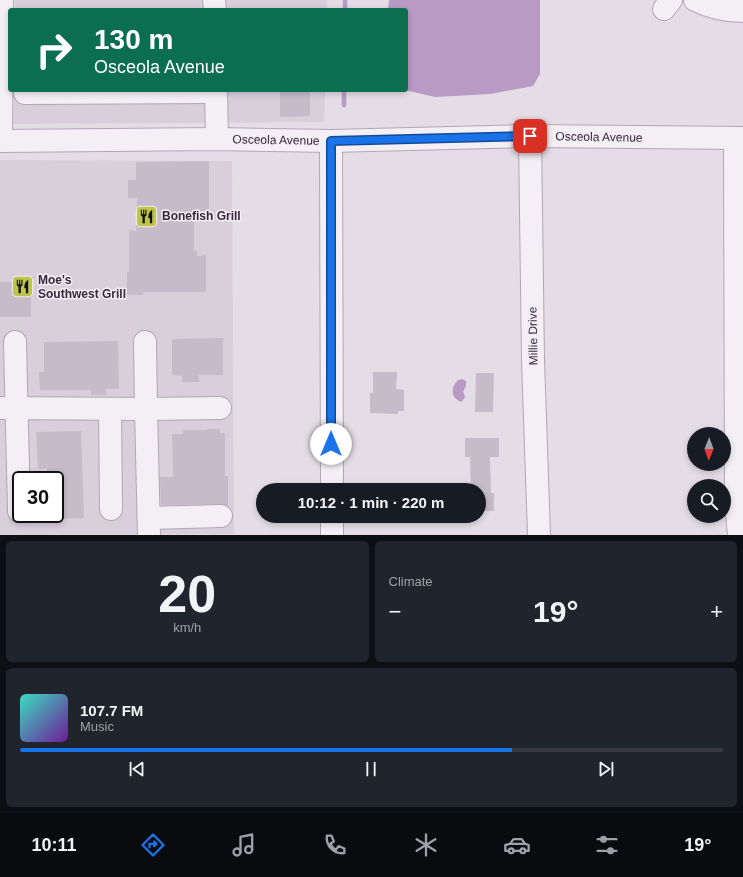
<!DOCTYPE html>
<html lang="en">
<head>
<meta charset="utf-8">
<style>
  :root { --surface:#171b24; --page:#20242c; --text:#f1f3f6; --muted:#9ea1a6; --line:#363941; --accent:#1a73e8 }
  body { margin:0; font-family:Helvetica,sans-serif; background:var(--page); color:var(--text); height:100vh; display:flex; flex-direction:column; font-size:15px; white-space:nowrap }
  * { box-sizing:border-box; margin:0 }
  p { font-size:13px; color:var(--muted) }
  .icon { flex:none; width:22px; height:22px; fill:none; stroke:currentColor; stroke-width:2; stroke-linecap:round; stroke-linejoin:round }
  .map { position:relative; height:535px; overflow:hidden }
  .panel { display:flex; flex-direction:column; gap:6px; padding:6px; background:#0d0f14; flex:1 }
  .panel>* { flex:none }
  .top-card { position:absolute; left:8px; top:8px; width:400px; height:84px; border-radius:4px; box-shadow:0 2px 6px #0003; background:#0b6e4f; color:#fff; overflow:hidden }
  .needle { width:26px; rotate:181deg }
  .fabs { position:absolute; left:687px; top:427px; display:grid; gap:8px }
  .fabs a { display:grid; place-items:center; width:44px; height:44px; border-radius:50%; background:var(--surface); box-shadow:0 2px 6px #0003; font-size:20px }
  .speed { position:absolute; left:12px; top:471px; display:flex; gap:8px; font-size:20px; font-weight:700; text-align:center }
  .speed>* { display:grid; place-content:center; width:52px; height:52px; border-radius:50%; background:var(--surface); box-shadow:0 2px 6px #0003; line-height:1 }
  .speed .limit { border:2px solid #111; border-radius:6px; background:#fff; color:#111 }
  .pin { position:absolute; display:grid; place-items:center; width:34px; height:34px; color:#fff; margin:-17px; border-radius:8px; box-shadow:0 2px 6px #0006 }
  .me { position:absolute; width:44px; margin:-22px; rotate:0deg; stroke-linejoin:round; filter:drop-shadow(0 0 3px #0008) }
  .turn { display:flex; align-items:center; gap:14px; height:84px; padding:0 20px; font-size:18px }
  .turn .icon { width:52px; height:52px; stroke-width:2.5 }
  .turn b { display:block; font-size:28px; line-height:34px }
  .big { font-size:30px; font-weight:800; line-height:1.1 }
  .panel .tile { flex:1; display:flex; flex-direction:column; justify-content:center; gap:6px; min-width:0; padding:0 14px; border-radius:6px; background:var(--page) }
  .panel .dial { align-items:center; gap:0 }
  .dial b { font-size:52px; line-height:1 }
  .song { display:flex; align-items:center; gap:12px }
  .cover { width:48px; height:48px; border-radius:6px; background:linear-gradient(135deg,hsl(170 70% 55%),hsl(280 70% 35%)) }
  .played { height:4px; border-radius:2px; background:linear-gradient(90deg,var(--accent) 70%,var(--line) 70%) }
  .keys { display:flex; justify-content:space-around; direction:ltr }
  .heat { display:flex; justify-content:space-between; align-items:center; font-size:22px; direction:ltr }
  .panel .tiles { flex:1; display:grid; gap:6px; grid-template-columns:1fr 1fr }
  .tile:last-child { grid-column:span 2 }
  .trip { position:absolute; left:256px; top:483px; width:230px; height:40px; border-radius:20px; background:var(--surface); box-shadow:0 2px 6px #0003; font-weight:800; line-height:40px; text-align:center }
  .menu { display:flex; height:64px; justify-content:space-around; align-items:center; background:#090b0e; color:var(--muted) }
  .menu .icon { width:28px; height:28px }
  .menu .current { color:var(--accent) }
  .menu b { font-size:18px; color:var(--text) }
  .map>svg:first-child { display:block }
  .built { fill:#d8cfdb; fill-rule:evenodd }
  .water { fill:#b89ac4 }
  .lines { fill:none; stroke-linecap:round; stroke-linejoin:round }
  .stream { stroke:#b89ac4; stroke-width:4.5 }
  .building { fill:#c6bbc8 }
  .minor-casing { stroke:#b0a7b3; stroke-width:24 }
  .minor { stroke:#f4eff5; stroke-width:22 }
  .route-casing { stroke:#114b97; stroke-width:10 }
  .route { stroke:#1a73e8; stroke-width:7 }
  .labels { text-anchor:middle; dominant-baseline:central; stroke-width:3; stroke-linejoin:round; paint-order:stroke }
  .street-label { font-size:12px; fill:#38283b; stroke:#f2ecf4 }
  .poi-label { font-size:12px; font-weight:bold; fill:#38283b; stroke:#f2ecf4; text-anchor:start }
</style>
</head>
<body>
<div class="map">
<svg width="743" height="535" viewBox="0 0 743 535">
  <rect width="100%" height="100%" fill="#e4dde6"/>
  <g class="built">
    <rect x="15" y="0" width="312" height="10"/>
    <path d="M 14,90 L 325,90 L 324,122 L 13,124 Z"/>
    <path d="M 0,160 L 232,161 L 234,534 L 0,535 ZM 21,480 L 55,480 L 55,514 L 21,514 Z"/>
  </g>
  <g class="water">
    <path d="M 389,0 L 540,0 L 540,74 L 533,86 L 490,94 L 435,97 L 405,90 L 406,90 L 406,10 L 388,10 Z"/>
    <path d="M 462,379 L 466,381 L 466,386 L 463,392 L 465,396 L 464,399 L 461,402 C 456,400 451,395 453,389 C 453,386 456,382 458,380 Z"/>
  </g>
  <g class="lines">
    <g class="stream">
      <path d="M 345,10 L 345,0"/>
      <path d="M 344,105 L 344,90"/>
    </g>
  </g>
  <g class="building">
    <path d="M 282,90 L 310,90 L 310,116 L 280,117 L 280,91 Z"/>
    <path d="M 209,161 L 209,211 L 194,211 L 194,251 L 197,251 L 197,256 L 206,255 L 206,292 L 143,292 L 143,295 L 127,295 L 127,272 L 129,272 L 129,230 L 136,231 L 137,198 L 128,198 L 128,180 L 136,180 L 136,162 Z"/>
    <path d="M 17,277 L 33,277 L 33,295 L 31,295 L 31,317 L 0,317 L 0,282 L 18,282 Z"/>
    <path d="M 223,338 L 223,375 L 199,375 L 199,382 L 182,382 L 182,376 L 172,375 L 172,339 Z"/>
    <path d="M 118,341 L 119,389 L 106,389 L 106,395 L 91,395 L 91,390 L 40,390 L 39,372 L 44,372 L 44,342 Z"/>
    <path d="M 373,372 L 397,372 L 396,389 L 404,390 L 404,411 L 398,411 L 398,414 L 370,413 L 370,393 L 373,393 Z"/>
    <path d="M 476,373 L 494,373 L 493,412 L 475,412 Z"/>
    <path d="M 207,429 L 220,429 L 220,433 L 225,433 L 225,476 L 228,476 L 228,506 L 221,504 L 161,505 L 160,477 L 173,477 L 172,434 L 183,434 L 183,430 L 207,430 Z"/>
    <path d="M 81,431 L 84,518 L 55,519 L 55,480 L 47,480 L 47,468 L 38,469 L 36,432 Z"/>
    <path d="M 465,438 L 499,438 L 499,457 L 490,457 L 491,493 L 494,493 L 494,511 L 479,511 L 479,490 L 471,490 L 470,457 L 465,457 Z"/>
  </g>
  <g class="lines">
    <defs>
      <g id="minor">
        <path d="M 214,0 L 215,10"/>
        <path d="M 695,0 C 711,8 726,11 743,11"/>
        <path d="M 664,9 L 671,0"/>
        <path d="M 216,90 L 217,139"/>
        <path d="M 25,93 L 216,92"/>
        <path d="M 530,136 L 533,360 L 539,535"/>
        <path d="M 735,138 L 736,505 L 739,535"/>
        <path d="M 0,141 L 217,139 L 331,141 L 530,136 L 743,138"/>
        <path d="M 1,141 L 2,0"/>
        <path d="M 331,141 L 332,490"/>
        <path d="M 15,342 L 19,511"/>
        <path d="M 145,342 L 146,409 L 220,408"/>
        <path d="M 0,408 L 146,409 L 149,535"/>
        <path d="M 110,409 L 111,509"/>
        <path d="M 332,516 L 332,535"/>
        <path d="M 149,518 L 221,516"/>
      </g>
    </defs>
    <use href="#minor" class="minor-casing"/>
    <use href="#minor" class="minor"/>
  </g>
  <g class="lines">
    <defs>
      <path id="route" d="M 331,444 L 331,141 L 530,136"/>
    </defs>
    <use href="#route" class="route-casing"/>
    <use href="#route" class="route"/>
  </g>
  <defs>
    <symbol id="restaurant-square" viewBox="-11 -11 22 22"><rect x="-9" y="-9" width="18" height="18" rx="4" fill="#bfc548" stroke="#f2ecf4"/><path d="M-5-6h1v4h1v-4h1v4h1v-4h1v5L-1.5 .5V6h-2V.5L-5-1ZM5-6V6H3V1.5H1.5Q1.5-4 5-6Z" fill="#111"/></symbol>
  </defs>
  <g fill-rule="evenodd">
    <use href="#restaurant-square" x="134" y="204" width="25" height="25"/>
    <use href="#restaurant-square" x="10" y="274" width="25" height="25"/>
  </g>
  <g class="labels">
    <g class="street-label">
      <text transform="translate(599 137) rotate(1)">Osceola Avenue</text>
      <text transform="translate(276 140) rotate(1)">Osceola Avenue</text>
      <text transform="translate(533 336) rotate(-91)">Millie Drive</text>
    </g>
    <g class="poi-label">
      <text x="162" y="216">Bonefish Grill</text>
      <text x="38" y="280">Moe's<tspan x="38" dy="14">Southwest Grill</tspan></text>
    </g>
  </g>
</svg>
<div class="fabs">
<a><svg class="needle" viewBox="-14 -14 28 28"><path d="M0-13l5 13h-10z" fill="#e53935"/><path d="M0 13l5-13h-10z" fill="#9ea1a6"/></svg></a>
<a><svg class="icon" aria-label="search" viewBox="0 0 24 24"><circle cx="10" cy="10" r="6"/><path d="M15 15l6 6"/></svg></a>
</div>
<div class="speed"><div class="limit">30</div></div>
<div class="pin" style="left:530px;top:136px;background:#d93025"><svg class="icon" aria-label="arrive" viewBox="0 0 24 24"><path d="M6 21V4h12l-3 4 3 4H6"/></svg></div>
<svg class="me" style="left:331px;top:444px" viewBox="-20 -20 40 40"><circle r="19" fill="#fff"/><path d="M0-13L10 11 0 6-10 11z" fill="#1a73e8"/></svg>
<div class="trip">10:12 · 1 min · 220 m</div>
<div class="top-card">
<div class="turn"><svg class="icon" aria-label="right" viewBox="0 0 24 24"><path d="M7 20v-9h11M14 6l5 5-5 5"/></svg><div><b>130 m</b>Osceola Avenue</div></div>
</div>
</div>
<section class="panel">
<div class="tiles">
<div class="tile dial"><b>20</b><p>km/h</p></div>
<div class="tile"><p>Climate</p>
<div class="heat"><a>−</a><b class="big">19°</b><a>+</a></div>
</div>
<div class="tile">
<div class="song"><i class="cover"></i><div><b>107.7 FM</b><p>Music</p></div></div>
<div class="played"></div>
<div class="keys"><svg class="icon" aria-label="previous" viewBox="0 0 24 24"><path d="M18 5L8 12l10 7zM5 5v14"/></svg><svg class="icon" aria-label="pause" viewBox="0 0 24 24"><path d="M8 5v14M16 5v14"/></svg><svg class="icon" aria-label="next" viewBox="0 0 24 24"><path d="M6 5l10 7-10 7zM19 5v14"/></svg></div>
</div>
</div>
</section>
<nav class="menu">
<b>10:11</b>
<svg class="icon current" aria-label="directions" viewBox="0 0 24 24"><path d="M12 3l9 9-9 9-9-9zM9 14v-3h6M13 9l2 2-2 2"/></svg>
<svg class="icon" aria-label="music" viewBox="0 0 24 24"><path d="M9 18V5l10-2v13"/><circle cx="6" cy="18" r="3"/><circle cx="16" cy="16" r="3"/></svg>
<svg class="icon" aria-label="phone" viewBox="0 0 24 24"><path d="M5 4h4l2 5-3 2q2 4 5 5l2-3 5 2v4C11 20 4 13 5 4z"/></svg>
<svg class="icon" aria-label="climate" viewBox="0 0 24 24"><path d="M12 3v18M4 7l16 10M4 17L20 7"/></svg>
<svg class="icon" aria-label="car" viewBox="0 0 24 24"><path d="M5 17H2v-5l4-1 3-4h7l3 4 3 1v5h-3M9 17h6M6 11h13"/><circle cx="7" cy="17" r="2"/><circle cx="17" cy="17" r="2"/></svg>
<svg class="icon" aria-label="filters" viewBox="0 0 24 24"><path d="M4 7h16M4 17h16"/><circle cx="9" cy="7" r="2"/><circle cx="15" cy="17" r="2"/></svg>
<b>19°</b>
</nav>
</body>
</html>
